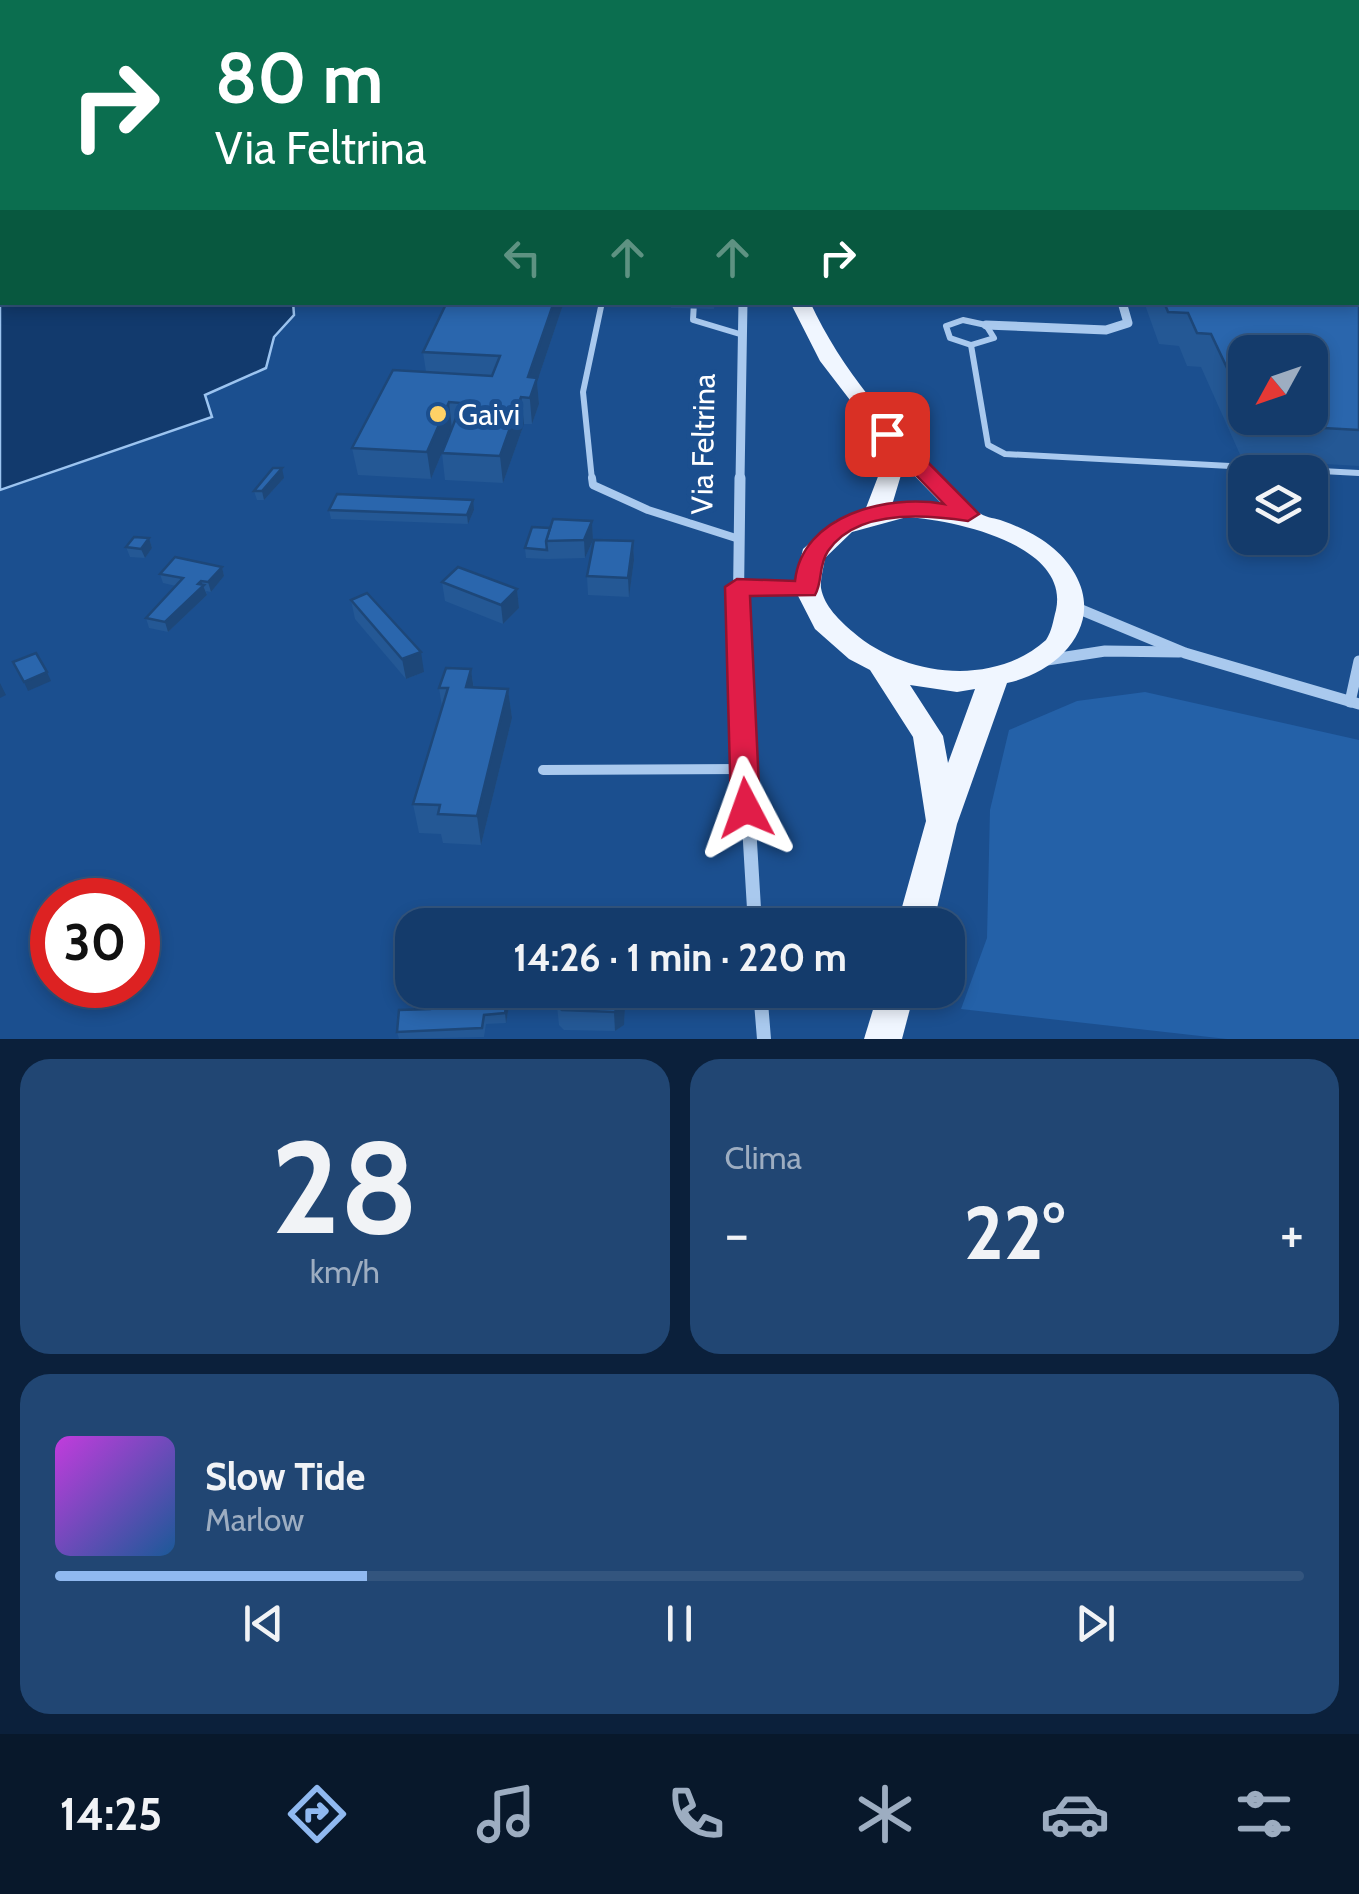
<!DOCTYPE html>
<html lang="it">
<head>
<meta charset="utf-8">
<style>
  :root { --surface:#143b6b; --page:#214673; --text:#f1f3f6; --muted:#9dadc1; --line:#33557e; --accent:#90b9f0 }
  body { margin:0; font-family:Cabin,sans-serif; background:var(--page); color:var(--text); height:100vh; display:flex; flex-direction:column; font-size:38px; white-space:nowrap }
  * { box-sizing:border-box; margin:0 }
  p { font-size:32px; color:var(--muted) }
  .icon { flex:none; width:55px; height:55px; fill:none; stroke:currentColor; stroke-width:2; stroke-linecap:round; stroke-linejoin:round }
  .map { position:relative; height:1039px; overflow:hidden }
  .side { display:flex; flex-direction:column; gap:20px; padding:20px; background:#0b203b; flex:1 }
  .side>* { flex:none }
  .top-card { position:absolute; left:0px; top:0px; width:1360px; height:305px; box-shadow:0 5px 15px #0003,0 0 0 2px var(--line); background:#0b6e4f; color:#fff; overflow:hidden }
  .needle { width:65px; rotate:230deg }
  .tools { position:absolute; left:1228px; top:335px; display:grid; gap:20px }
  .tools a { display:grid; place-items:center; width:100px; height:100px; border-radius:20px; background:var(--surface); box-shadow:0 5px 15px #0003,0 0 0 2px var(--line); font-size:50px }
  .speed { position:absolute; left:30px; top:878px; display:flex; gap:20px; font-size:50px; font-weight:700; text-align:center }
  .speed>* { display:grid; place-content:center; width:130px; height:130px; border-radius:50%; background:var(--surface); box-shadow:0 5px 15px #0003,0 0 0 2px var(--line); line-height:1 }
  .speed .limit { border:15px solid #d22; background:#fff; color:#111 }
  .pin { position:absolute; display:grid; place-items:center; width:85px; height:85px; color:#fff; margin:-42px; border-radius:20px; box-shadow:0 5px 15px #0006 }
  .me { position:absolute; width:110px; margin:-55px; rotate:356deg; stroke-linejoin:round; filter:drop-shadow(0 0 8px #0008) }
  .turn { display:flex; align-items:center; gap:35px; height:210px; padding:0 50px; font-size:45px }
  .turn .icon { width:130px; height:130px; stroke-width:2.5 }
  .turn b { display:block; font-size:70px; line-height:85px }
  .lanes { display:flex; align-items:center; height:95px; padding:0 50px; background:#0003; justify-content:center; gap:50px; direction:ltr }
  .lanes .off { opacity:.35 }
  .big { font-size:75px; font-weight:800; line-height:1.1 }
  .side .card { flex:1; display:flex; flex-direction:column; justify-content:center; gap:15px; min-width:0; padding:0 35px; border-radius:30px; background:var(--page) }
  .side .dial { align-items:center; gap:0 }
  .dial b { font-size:130px; line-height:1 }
  .song { display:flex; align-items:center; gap:30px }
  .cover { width:120px; height:120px; border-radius:15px; background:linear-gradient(135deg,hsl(290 70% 55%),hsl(210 70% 35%)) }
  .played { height:10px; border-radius:5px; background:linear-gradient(90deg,var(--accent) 25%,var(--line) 25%) }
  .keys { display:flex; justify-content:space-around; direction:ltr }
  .heat { display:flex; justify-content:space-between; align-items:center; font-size:55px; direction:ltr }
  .side .tiles { flex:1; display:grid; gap:20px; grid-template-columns:1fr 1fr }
  .card:last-child { grid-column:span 2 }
  .trip { position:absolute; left:395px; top:908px; width:570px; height:100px; border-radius:30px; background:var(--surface); box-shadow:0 5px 15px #0003,0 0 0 2px var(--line); font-weight:800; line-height:100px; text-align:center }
  .tabs { display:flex; height:160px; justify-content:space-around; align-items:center; background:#08182b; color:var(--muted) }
  .tabs .icon { width:70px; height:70px }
  .tabs .current { color:var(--accent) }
  .tabs b { font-size:45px; color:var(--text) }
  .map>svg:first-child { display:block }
  .green { fill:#2461a8 }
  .water { fill:#123a6d; stroke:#9cc4f0; stroke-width:2.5 }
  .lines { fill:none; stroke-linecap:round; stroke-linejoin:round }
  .lane-far3 { stroke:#a9c9ee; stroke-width:4 }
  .lane-far2 { stroke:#a9c9ee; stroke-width:6 }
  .lane-far1 { stroke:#a9c9ee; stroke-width:8 }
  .lane { stroke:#a9c9ee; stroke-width:10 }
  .street-far2 { stroke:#a9c9ee; stroke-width:9 }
  .street-far1 { stroke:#a9c9ee; stroke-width:11 }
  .street { stroke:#a9c9ee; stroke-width:14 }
  .primary { fill:#f0f6ff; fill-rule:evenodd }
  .wall { fill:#245895; fill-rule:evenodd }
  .shaded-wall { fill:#1d4779 }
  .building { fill:#2a66ad; stroke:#1d4779; stroke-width:2.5 }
  .route { fill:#e11d48; stroke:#92132f; stroke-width:2.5 }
  .poi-dot { fill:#ffd166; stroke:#1b4f8f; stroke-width:4 }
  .labels { text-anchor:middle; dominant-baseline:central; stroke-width:10; stroke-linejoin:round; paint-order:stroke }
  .poi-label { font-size:30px; fill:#fff; stroke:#1b4f8f; text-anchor:start }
  .street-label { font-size:30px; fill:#fff; stroke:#1b4f8f }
</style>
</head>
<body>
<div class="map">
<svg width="1359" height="1039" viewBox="0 0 1359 1039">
  <rect width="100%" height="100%" fill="#1b4f8f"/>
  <path class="green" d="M 1145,692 L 1359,740 L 1359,1039 L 1227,1039 L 961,1009 L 987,938 L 990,810 L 1009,730 L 1077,701 Z"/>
  <path class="water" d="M 0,0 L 447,0 L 2,2 L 2,302 L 293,302 L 294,315 L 274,337 L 266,368 L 205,395 L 212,417 L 0,490 Z"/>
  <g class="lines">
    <path class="lane-far3" d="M 519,2 L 530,2"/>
    <g class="lane-far2">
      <path d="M 694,302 L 693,320 L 743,335"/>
      <path d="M 963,320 L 986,325 L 994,338 L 971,345 L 950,338 L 946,326 Z"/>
      <path d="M 971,345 L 988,445 L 1005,454 L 1359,473"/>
      <path d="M 592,480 L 583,392 L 602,302"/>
    </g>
    <path class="lane-far1" d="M 592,478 L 593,485 L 648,510 L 739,539"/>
    <path class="lane" d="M 543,770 L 742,769"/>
    <g class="street-far2">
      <path d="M 986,325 L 1106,330 L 1128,323 L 1122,302"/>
      <path d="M 740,480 L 743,302"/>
    </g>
    <g class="street-far1">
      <path d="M 740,478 L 738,635 L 743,728"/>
      <path d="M 737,587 L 806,590"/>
      <path d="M 1072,606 L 1185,653 L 1359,704"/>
      <path d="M 1047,660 L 1105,651 L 1179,652"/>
      <path d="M 1350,702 L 1359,661"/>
    </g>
    <g class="street">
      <path d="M 743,726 L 755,925"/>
      <path d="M 760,990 L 764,1039"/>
    </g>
    <g class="primary">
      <rect x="775" y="0" width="12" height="2"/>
      <path d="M 790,302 L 810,302 C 842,371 890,425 943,477 C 954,488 968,507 981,514 C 987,518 996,518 1003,521 C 1031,531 1060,547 1075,574 C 1105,627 1056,673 1007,683 L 957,824 L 933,925 L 897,925 L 926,821 L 913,737 L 870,670 L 849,659 L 815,629 L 794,588 L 803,549 L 835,521 L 864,513 L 879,474 L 876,434 L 820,361 ZM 904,465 L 944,506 L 906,501 L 892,505 ZM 907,517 C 953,520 1070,544 1056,610 C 1053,621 1052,631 1046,640 C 993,688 903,676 853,632 C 840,621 824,606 821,588 C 820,580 824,566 825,558 L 852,532 ZM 910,685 L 957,692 L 975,689 L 948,763 L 943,736 Z"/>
      <path d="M 879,990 L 915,990 L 902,1039 L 864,1039 Z"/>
    </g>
  </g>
  <g class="wall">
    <path d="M 1359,246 L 1359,466 L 1242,459 L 1201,367 L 1187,366 L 1179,346 L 1159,344 L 1144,302 L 1358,302 ZM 1245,352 L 1310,418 L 1245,418 Z"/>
    <path d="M 447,302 L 564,302 L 537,382 L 539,404 L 532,424 L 524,424 L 503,483 L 445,480 L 442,453 L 431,479 L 358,475 L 352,448 L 426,372 L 423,352 Z"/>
    <path d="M 645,302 L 715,302 L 714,309 L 671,308 L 671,303 L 645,305 Z"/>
    <path d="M 284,478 L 264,500 L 257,500 L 254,491 Z"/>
    <path d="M 329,510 L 474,510 L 468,524 L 331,519 Z"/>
    <path d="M 592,521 L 593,540 L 585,558 L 548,559 L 526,558 L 525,548 L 550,528 Z"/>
    <path d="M 149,538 L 152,548 L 145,558 L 130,557 L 126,547 Z"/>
    <path d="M 633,541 L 634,560 L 629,597 L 588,595 L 587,576 Z"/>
    <path d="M 222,567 L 224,576 L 211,592 L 206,591 L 207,595 L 168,632 L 149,628 L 146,618 L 176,586 L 163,583 L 160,574 Z"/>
    <path d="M 442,582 L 517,589 L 519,608 L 503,624 L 445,601 Z"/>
    <path d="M 351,600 L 424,672 L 406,679 L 355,619 Z"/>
    <path d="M 471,669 L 474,688 L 508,689 L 512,718 L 481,845 L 443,843 L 441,834 L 419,833 L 413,804 L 442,707 L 439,688 Z"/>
    <path d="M 432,990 L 475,990 L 475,1008 L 485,1008 L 512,990 L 506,1023 L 486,1024 L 484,1037 L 399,1039 L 397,1032 L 430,1009 Z"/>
    <path d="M 626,990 L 624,1025 L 615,1031 L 564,1030 L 559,1025 L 557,1006 Z"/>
  </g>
  <g class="shaded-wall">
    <path d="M 554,302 L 564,302 L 537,382 L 539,404 L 532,424 L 528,377 Z"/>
    <path d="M 645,302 L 671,302 L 671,303 L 645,305 Z"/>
    <path d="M 521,397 L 524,424 L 503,483 L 500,456 Z"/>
    <path d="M 449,402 L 452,429 L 431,479 L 427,452 Z"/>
    <path d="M 282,468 L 284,478 L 264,500 L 262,491 Z"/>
    <path d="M 473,500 L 474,510 L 468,524 L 467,515 Z"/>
    <path d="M 592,521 L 593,540 L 585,558 L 584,540 Z"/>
    <path d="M 149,538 L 152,548 L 145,558 L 141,549 Z"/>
    <path d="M 633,541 L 634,560 L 629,597 L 628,578 Z"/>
    <path d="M 222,567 L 224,576 L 211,592 L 208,582 Z"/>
    <path d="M 201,581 L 207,595 L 168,632 L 165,622 Z"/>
    <path d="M 517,589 L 519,608 L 503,624 L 501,605 Z"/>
    <path d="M 421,652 L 424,672 L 406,679 L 402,659 Z"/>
    <path d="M 471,669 L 475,698 L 466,687 Z"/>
    <path d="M 47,672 L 51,681 L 28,691 L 24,682 Z"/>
    <path d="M 0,683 L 6,695 L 0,698 Z"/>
    <path d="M 508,689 L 512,718 L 481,845 L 477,816 Z"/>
    <path d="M 509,990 L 512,990 L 506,1023 L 505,1013 Z"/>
    <path d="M 624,990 L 626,990 L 624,1025 L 615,1031 L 614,1012 Z"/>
  </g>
  <g class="building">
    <path d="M 523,0 L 713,0 L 712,2 L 520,2 Z"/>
    <path d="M 1358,246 L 1359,246 L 1359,430 L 1254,424 L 1251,418 L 1310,418 L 1310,352 L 1245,352 L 1245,406 L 1211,334 L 1197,333 L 1188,313 L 1168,312 L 1164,302 L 1358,302 Z"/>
    <path d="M 447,302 L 554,302 L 528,377 L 537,378 L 530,398 L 521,397 L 500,456 L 442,453 L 462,403 L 449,402 L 427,452 L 352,448 L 393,370 L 492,376 L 500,356 L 423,352 Z"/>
    <path d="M 273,468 L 282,468 L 262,491 L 254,491 Z"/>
    <path d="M 337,494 L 473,500 L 467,515 L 329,510 Z"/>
    <path d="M 553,519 L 592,521 L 584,540 L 546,541 Z"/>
    <path d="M 532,527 L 550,528 L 546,541 L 547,550 L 525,548 Z"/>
    <path d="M 134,537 L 149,538 L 141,549 L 126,547 Z"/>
    <path d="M 594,540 L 633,541 L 628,578 L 587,576 Z"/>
    <path d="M 175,557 L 222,567 L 208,582 L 201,581 L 198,584 L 204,585 L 165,622 L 146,618 L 183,578 L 160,574 Z"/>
    <path d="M 458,567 L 517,589 L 501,605 L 442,582 Z"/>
    <path d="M 367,593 L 421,652 L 402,659 L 351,600 Z"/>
    <path d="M 36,653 L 47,672 L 24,682 L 13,662 Z"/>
    <path d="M 446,668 L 471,669 L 466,687 L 508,689 L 477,816 L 438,814 L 440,805 L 413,804 L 448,688 L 439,688 Z"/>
    <path d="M 495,910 L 532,911 L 529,925 L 493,925 Z"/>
    <path d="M 432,990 L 474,990 L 473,1008 L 485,1008 L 486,990 L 509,990 L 505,1013 L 484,1015 L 482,1028 L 397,1032 L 399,1010 L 430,1009 Z"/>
    <path d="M 559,990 L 624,990 L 623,1006 L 614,1012 L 562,1010 L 557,1006 Z"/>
  </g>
  <path class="route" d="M 887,428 L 895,429 L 979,514 L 968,521 C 924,514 856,509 828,551 C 818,566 823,581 815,595 L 750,596 L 760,808 L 756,816 L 735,816 L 731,808 L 725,587 L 737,579 L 795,581 C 802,515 887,494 944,504 L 880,438 L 880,429 Z"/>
  <circle class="poi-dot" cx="438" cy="414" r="10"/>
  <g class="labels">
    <g class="poi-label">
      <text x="458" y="414">Gaivi</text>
    </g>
    <g class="street-label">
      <text transform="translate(703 444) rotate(-89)">Via Feltrina</text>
    </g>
  </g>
</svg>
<div class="tools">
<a><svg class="needle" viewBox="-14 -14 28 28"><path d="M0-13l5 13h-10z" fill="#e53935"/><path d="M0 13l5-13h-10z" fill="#9dadc1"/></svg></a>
<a><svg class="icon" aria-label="layers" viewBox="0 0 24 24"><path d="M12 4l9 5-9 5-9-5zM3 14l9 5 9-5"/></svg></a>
</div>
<div class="speed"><div class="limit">30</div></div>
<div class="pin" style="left:887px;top:434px;background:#d93025"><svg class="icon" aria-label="arrive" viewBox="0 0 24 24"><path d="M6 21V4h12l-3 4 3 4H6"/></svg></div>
<svg class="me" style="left:746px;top:808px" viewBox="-20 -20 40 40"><path d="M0-17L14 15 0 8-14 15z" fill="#e11d48" stroke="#fff" stroke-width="4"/></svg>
<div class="trip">14:26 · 1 min · 220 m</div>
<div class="top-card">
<div class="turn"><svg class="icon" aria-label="right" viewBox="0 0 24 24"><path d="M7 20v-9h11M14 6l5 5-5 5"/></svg><div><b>80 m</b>Via Feltrina</div></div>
<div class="lanes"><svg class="icon off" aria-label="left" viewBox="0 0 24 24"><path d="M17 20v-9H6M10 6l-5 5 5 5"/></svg><svg class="icon off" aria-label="ahead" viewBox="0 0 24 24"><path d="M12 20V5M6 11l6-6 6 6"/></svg><svg class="icon off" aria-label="ahead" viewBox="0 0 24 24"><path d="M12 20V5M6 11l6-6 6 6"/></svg><svg class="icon" aria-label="right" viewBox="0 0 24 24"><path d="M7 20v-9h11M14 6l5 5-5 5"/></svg></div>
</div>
</div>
<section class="side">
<div class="tiles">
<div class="card dial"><b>28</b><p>km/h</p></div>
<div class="card"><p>Clima</p>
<div class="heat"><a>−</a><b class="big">22°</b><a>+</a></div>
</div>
<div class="card">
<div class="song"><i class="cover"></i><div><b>Slow Tide</b><p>Marlow</p></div></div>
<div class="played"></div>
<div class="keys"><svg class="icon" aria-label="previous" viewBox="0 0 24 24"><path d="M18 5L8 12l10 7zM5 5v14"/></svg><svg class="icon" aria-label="pause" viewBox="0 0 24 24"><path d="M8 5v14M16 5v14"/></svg><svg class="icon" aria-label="next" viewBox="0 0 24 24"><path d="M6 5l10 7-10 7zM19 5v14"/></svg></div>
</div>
</div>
</section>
<nav class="tabs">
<b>14:25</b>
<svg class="icon current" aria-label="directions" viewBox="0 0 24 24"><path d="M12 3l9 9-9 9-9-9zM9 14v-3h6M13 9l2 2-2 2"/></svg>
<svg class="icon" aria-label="music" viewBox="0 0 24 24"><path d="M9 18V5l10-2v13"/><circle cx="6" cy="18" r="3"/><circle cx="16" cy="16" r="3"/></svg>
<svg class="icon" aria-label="phone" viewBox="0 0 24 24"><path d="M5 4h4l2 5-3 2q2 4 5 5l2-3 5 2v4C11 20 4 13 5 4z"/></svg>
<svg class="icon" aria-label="climate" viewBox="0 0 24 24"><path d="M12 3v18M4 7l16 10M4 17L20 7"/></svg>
<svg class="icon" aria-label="car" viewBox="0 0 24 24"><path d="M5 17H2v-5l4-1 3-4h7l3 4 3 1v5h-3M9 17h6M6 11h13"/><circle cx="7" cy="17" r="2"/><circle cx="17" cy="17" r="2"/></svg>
<svg class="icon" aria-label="filters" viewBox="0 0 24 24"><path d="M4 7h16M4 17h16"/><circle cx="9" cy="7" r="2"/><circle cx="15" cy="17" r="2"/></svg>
</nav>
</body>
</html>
